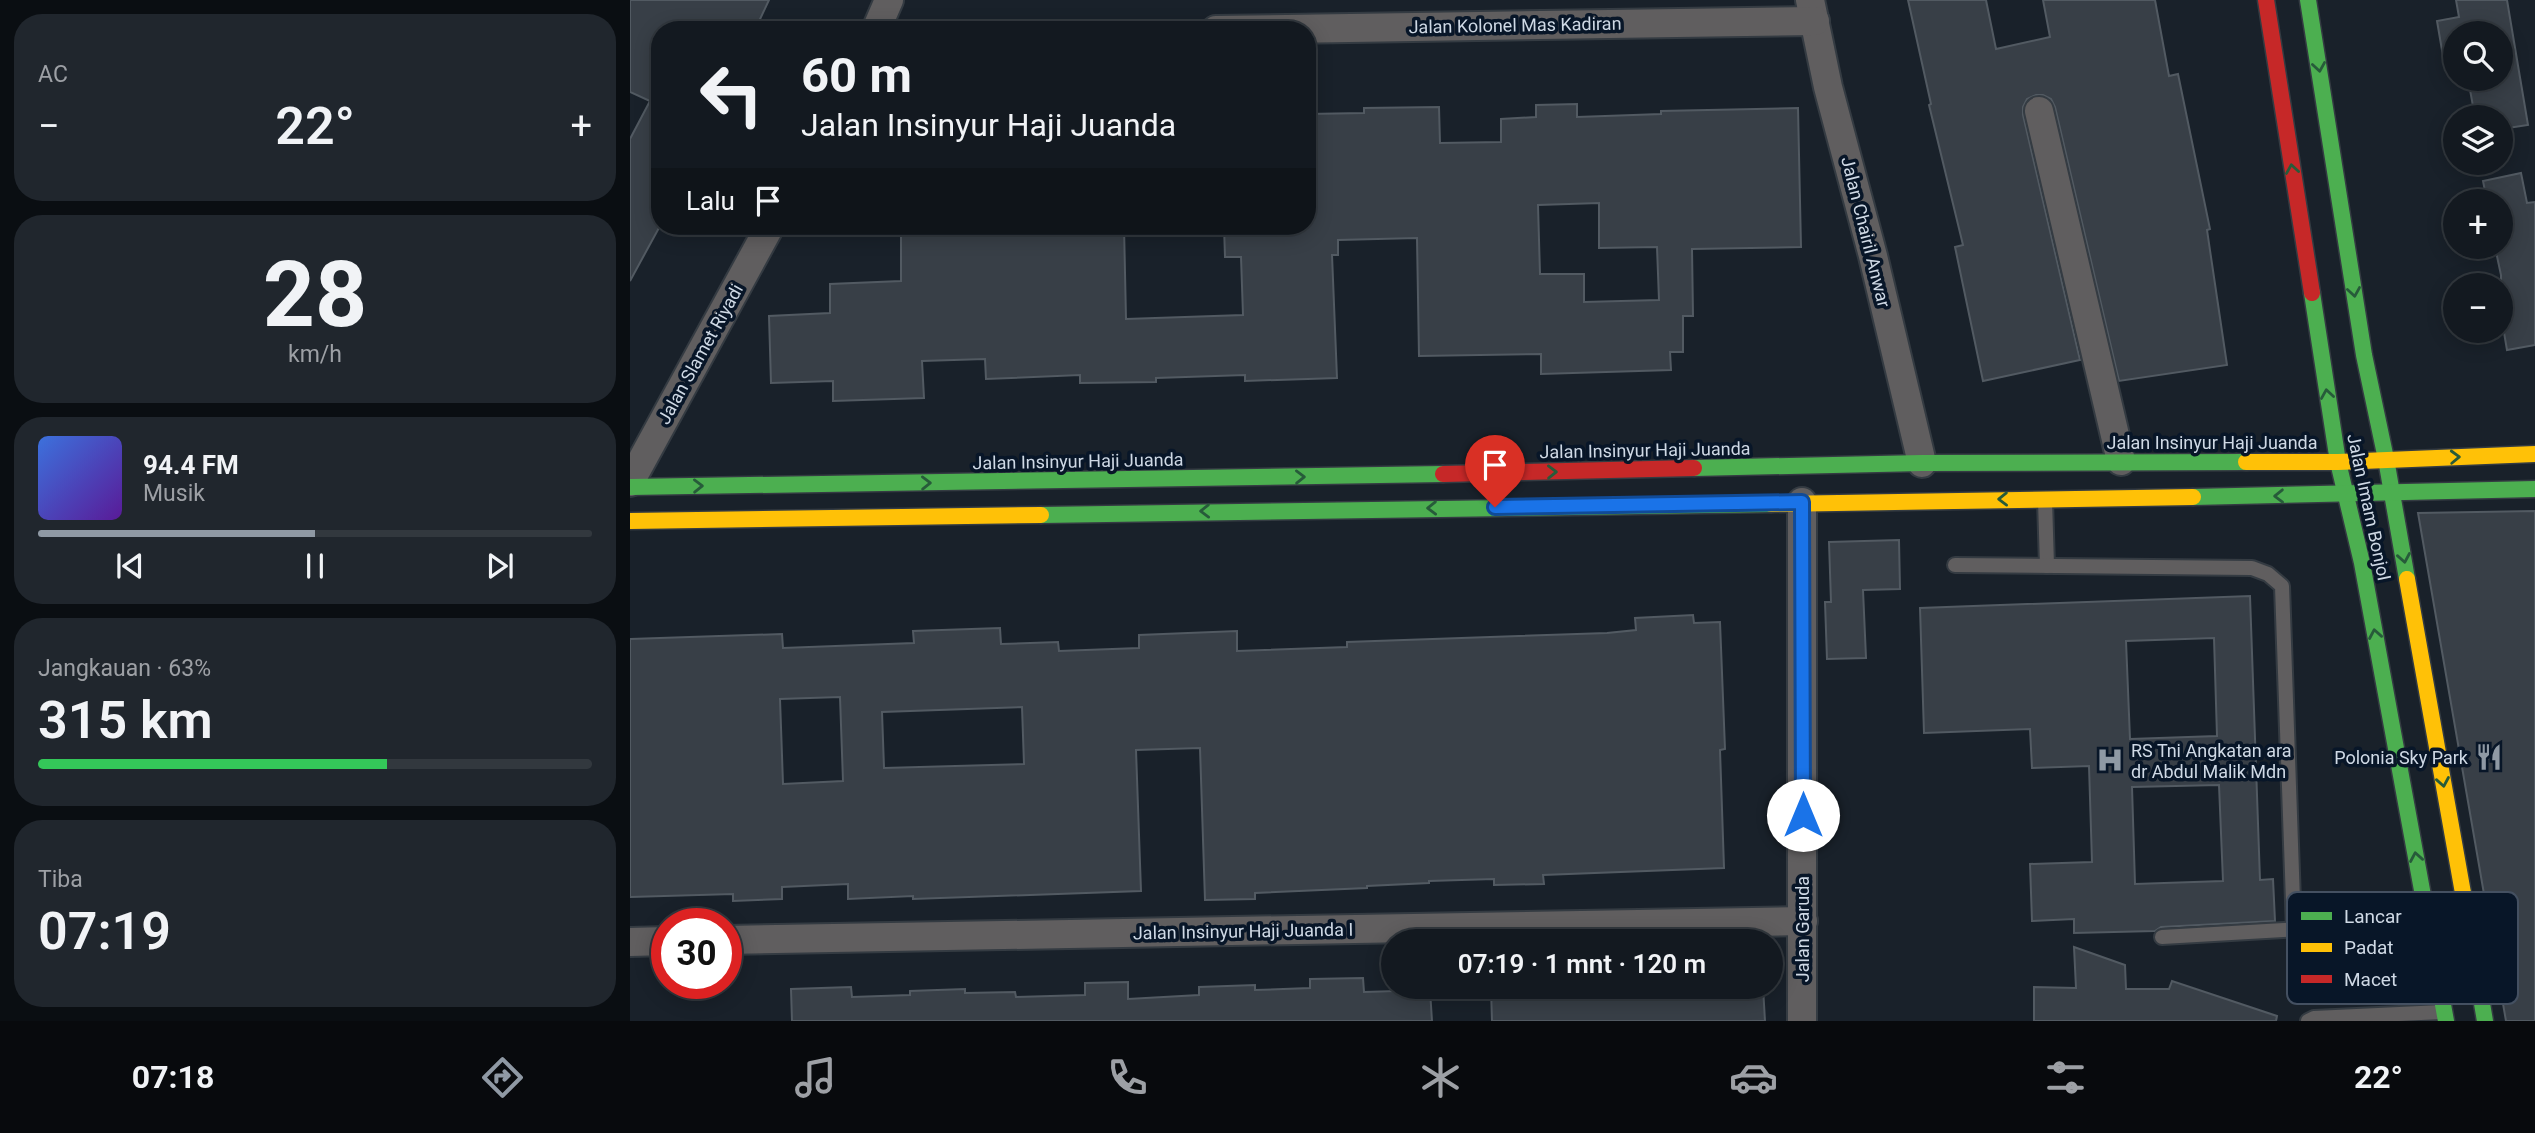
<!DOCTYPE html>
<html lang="id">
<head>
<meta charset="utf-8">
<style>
  :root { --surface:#131920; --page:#20262d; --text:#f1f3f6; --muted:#9da0a5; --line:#32383e; --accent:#8f99a4 }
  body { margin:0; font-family:Roboto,sans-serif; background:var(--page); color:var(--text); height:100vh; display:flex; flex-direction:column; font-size:26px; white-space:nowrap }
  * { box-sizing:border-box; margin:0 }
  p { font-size:23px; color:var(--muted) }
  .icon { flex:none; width:38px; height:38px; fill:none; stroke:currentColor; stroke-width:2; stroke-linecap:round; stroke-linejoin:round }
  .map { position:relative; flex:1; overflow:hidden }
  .drawer { display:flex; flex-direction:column; gap:14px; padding:14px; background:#0a0e12; width:630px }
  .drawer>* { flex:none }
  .guide { position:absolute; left:21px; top:21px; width:665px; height:214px; border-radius:28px; box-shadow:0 4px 18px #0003,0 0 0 2px var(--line); background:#131920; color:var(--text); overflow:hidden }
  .fabs { position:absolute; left:1813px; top:21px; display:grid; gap:14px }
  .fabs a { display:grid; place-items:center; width:70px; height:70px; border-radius:50%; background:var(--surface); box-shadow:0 4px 18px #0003,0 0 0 2px var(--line); font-size:35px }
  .speed { position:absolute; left:21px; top:908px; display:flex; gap:14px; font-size:35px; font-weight:700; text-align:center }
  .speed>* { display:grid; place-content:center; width:91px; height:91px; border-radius:50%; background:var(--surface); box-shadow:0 4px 18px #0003,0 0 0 2px var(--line); line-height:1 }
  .speed .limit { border:10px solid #d22; background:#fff; color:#111 }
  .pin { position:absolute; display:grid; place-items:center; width:60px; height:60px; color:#fff; margin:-72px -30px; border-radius:50% 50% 50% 0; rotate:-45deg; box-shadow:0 0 7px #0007 }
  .pin .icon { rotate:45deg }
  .me { position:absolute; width:77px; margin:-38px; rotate:0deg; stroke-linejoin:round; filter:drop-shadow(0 0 5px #0008) }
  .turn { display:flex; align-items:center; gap:24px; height:147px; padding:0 35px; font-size:32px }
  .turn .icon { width:91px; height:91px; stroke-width:2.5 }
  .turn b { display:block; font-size:49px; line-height:60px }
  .then { display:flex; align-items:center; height:66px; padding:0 35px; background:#0003; gap:14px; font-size:26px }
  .big { font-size:52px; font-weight:600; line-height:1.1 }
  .drawer .card { flex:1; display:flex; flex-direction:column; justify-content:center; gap:10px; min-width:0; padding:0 24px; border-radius:28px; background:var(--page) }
  .drawer .dial { align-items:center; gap:0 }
  .dial b { font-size:91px; line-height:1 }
  .song { display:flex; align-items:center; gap:21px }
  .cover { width:84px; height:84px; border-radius:10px; background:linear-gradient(135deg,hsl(220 70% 55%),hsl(270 70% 35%)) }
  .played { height:7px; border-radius:4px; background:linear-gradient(90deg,var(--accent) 50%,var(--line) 50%) }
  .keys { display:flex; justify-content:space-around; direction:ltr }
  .heat { display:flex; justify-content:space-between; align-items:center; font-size:38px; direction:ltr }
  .charge { height:10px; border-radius:5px; background:linear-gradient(90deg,#34c759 63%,var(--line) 0) }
  .trip { position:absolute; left:751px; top:929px; width:402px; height:70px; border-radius:35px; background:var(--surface); box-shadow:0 4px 18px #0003,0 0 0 2px var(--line); font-weight:600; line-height:70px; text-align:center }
  .tabs { display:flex; height:112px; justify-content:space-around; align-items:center; background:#080a0d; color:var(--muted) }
  .tabs .icon { width:49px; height:49px }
  .tabs .on { color:var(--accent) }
  .tabs b { font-size:32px; color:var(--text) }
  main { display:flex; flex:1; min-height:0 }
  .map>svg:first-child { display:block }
  .building { fill:#383f47; stroke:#525a62; stroke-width:2; fill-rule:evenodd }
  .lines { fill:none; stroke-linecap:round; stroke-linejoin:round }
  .lane-casing { stroke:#343b42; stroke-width:18 }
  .street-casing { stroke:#343b42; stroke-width:32 }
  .fast-casing { stroke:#343b42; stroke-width:19 }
  .slow-casing { stroke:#343b42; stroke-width:19 }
  .jam-casing { stroke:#343b42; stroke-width:19 }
  .lane { stroke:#605e5f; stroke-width:14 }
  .street { stroke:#605e5f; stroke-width:28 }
  .fast { stroke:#4caf50; stroke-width:16 }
  .slow { stroke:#ffc107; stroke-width:16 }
  .jam { stroke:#c62828; stroke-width:16 }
  .oneway { stroke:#275b3a }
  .route-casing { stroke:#114b97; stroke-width:18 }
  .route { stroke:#1a73e8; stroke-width:12 }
  .labels { text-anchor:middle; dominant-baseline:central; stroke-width:7; stroke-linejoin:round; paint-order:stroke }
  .street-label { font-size:18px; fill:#cfd9e5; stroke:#081628 }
  .poi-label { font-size:18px; fill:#cfd9e5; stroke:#081628; text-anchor:start }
  .key { fill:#081628; stroke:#445061; stroke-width:2 }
  .key-label { font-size:19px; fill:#cfd9e5 }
</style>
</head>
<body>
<main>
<section class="drawer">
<div class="card"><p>AC</p>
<div class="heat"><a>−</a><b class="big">22°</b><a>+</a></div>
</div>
<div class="card dial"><b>28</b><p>km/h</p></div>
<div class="card">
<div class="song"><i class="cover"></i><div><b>94.4 FM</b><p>Musik</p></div></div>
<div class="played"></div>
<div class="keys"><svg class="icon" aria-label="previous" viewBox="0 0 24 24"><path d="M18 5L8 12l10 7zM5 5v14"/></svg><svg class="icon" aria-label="pause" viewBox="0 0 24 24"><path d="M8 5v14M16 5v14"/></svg><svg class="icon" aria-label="next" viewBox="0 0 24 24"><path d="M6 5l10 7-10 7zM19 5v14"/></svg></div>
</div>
<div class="card"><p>Jangkauan · 63%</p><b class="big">315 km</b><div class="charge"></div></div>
<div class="card"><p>Tiba</p><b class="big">07:19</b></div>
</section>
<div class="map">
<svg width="1905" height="1021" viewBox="0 0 1905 1021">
  <rect width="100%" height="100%" fill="#19212a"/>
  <g class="building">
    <path d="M 0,0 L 139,0 L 125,30 L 30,30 L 30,226 L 0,281 L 0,139 L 20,101 L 0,92 Z"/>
    <path d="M 1278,0 L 1356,0 L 1366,49 L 1420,37 L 1413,0 L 1525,0 L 1539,76 L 1548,74 L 1580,229 L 1577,230 L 1597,365 L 1489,381 L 1425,107 L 1421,99 L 1413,95 L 1406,95 L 1397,99 L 1393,107 L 1393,115 L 1450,360 L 1353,381 L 1325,247 L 1333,245 L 1299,105 L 1301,104 Z"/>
    <path d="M 1826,0 L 1877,0 L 1898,125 L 1871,129 L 1871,117 L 1845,117 L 1838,79 L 1871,79 L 1871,33 L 1825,33 L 1825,60 L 1814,62 L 1807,21 L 1829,17 Z"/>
    <path d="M 947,104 L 947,117 L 1031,114 L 1031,111 L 1168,108 L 1171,247 L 1062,249 L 1063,316 L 1053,316 L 1053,352 L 1040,352 L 1041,370 L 911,374 L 911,354 L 789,356 L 787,238 L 708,240 L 708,255 L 702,255 L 707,378 L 615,381 L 615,375 L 526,378 L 526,382 L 450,383 L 450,375 L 356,379 L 355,359 L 292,361 L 294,398 L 203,401 L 203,381 L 141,383 L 139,316 L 200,313 L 200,284 L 271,281 L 271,226 L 352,226 L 352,234 L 460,232 L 460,226 L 494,226 L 496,319 L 613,315 L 611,257 L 595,257 L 594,226 L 677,226 L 677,114 L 734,113 L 734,108 L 809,107 L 810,143 L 871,142 L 871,119 L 906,117 L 906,105 ZM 969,203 L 969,248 L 1027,247 L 1029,300 L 954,302 L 954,274 L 910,274 L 908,205 Z"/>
    <path d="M 1891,173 L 1897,203 L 1905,202 L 1905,345 L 1877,350 L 1871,315 L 1871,275 L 1865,247 L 1871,247 L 1871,201 L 1857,201 L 1853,181 Z"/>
    <path d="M 1905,511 L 1905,1021 L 1876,1021 L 1788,513 Z"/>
    <path d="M 1269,540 L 1270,589 L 1233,590 L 1236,658 L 1197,659 L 1195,602 L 1201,602 L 1199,542 Z"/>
    <path d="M 1620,596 L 1630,880 L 1643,879 L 1645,921 L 1531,927 L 1525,931 L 1444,933 L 1444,919 L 1402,921 L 1400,864 L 1462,862 L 1459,766 L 1402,768 L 1400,729 L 1294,733 L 1290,608 ZM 1584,638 L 1587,736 L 1500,739 L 1496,641 ZM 1589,785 L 1593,881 L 1505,884 L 1502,787 Z"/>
    <path d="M 1063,615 L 1064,623 L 1090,622 L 1095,749 L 1090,750 L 1094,868 L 913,875 L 914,884 L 864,885 L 864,879 L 799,881 L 799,883 L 737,886 L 737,888 L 625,893 L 625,899 L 575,900 L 570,748 L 506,750 L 511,891 L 283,899 L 283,896 L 218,899 L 218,884 L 152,887 L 152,899 L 103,901 L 103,894 L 0,897 L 0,639 L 152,634 L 153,648 L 284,643 L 283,631 L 370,628 L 371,644 L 428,642 L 429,651 L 509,648 L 509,635 L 607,631 L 607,651 L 717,647 L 717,642 L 977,633 L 1006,630 L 1005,618 ZM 210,697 L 213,781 L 153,784 L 150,699 ZM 392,707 L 394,764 L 254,768 L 252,712 Z"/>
    <path d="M 1444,947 L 1495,965 L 1496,989 L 1539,989 L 1542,981 L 1647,1016 L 1646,1021 L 1404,1021 L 1404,987 L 1446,988 Z"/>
    <path d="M 733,978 L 734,992 L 800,990 L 802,1021 L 162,1021 L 161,989 L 221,987 L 222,997 L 280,995 L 280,991 L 335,989 L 335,993 L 385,992 L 386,997 L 455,995 L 455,983 L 498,982 L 498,999 L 569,995 L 569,987 L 625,985 L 625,990 L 680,988 L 680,979 Z"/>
    <path d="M 1019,987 L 1133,987 L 1135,1021 L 862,1021 L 861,989 L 910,988 L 911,996 L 1019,991 Z"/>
  </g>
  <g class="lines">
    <defs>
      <g id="lane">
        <path d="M 1415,500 L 1417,566"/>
        <path d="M 1325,565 L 1622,568 L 1638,574 L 1652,586 L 1664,930"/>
        <path d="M 1532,937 L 1796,922"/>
        <path d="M 1678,1021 L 1684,1018 L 1812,1012"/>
      </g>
      <g id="street">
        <path d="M 1180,0 L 1198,87 L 1243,256 L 1292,463"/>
        <path d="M 246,30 L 259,0"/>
        <path d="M 586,30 L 1185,21"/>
        <path d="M 1409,111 L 1491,461"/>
        <path d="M 0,482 L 140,226"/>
        <path d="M 96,940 L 1173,921"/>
        <path d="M 0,942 L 37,941"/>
        <path d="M 1172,1021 L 1172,502"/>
      </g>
      <g id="fast">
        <path d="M 1678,0 L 1734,355 L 1756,459 L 1777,579"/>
        <path d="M 1682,293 L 1708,462 L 1732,563 L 1816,1021"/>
        <path d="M 1064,468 L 1292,463 L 1616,462"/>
        <path d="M 0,487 L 813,474"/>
        <path d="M 1563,497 L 1905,489"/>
        <path d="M 411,515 L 1141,504"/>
        <path d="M 1833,893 L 1855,1021"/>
      </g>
      <g id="slow">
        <path d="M 1616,462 L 1708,462 L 1905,454"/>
        <path d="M 1141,504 L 1563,497"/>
        <path d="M 0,521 L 411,515"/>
        <path d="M 1777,579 L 1833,893"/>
      </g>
      <g id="jam">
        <path d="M 1636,0 L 1682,293"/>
        <path d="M 813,474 L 1064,468"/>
      </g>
    </defs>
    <use href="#lane" class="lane-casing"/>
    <use href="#street" class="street-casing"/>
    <use href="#fast" class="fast-casing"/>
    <use href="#slow" class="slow-casing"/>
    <use href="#jam" class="jam-casing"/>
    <use href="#lane" class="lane"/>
    <use href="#street" class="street"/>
    <use href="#fast" class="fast"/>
    <use href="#slow" class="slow"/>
    <use href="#jam" class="jam"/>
  </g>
  <defs><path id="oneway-chevron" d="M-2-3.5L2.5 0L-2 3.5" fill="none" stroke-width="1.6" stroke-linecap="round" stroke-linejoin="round" transform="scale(1.75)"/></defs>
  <g class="oneway">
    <use href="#oneway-chevron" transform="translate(1689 67) rotate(81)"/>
    <use href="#oneway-chevron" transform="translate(1662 169) rotate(-99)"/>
    <use href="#oneway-chevron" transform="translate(1724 292) rotate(81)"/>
    <use href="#oneway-chevron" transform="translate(1697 394) rotate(-99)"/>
    <use href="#oneway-chevron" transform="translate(1825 457) rotate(-2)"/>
    <use href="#oneway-chevron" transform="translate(922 472) rotate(-1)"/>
    <use href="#oneway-chevron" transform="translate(670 477) rotate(-1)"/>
    <use href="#oneway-chevron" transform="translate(296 483) rotate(-1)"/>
    <use href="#oneway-chevron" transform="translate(68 486) rotate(-1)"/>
    <use href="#oneway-chevron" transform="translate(1649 496) rotate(179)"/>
    <use href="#oneway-chevron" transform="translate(1373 499) rotate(179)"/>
    <use href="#oneway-chevron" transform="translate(802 508) rotate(179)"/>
    <use href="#oneway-chevron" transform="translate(575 511) rotate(179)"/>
    <use href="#oneway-chevron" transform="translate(1774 558) rotate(80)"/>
    <use href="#oneway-chevron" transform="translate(1745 634) rotate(-100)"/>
    <use href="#oneway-chevron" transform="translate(1813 782) rotate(80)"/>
    <use href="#oneway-chevron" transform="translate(1786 857) rotate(-100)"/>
  </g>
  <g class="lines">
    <defs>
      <path id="route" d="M 865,507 L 1172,502 L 1173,815"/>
    </defs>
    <use href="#route" class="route-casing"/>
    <use href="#route" class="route"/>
  </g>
  <defs>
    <symbol id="restaurant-bare" viewBox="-9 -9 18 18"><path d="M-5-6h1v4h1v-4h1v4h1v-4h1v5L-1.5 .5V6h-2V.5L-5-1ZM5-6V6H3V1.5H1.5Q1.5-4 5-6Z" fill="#8f99a4" stroke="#081628" stroke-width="2.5" paint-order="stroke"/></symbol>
    <symbol id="hospital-bare" viewBox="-9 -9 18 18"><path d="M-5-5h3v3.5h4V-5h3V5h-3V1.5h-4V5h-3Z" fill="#8f99a4" stroke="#081628" stroke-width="2.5" paint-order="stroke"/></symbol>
  </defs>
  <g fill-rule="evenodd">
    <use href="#restaurant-bare" x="1840" y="738" width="38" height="38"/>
    <use href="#hospital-bare" x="1461" y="741" width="38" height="38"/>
  </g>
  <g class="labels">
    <g class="street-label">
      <text transform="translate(885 25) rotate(-1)">Jalan Kolonel Mas Kadiran</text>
      <text transform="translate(1236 232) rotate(76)">Jalan Chairil Anwar</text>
      <text transform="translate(70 354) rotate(-61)">Jalan Slamet Riyadi</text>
      <text x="1582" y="442">Jalan Insinyur Haji Juanda</text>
      <text transform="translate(1015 450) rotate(-1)">Jalan Insinyur Haji Juanda</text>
      <text transform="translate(448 461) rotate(-1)">Jalan Insinyur Haji Juanda</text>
      <text transform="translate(1739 507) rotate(78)">Jalan Imam Bonjol</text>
      <text transform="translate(1172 929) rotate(-90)">Jalan Garuda</text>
      <text transform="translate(613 931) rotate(-1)">Jalan Insinyur Haji Juanda I</text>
    </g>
    <g class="poi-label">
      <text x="1501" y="750">RS Tni Angkatan ara<tspan x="1501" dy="21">dr Abdul Malik Mdn</tspan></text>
      <text x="1838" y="757" text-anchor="end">Polonia Sky Park</text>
    </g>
  </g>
  <rect x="1657" y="892" width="231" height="112" rx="10" class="key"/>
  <rect x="1671" y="912" width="31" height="8" fill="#4caf50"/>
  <rect x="1671" y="943" width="31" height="9" fill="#ffc107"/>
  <rect x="1671" y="975" width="31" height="8" fill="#c62828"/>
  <g class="key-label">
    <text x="1714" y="923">Lancar</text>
    <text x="1714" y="954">Padat</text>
    <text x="1714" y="986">Macet</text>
  </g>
</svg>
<div class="fabs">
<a><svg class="icon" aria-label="search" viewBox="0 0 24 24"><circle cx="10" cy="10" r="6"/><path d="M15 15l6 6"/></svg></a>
<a><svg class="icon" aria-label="layers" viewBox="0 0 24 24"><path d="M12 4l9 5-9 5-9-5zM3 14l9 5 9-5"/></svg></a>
<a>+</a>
<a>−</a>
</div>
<div class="speed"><div class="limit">30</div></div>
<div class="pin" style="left:865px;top:507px;background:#d93025"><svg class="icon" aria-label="arrive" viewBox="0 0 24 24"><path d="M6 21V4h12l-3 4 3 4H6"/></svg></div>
<svg class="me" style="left:1173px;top:815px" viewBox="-20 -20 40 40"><circle r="19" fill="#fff"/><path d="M0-13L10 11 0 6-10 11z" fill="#1a73e8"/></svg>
<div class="trip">07:19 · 1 mnt · 120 m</div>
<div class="guide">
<div class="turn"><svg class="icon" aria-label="left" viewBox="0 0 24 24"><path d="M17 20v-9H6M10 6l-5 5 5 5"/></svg><div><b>60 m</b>Jalan Insinyur Haji Juanda</div></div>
<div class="then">Lalu<svg class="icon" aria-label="arrive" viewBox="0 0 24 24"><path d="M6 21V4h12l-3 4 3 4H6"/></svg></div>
</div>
</div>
</main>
<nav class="tabs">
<b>07:18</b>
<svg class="icon on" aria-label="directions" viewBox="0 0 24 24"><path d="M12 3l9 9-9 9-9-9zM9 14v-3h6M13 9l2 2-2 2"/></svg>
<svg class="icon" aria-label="music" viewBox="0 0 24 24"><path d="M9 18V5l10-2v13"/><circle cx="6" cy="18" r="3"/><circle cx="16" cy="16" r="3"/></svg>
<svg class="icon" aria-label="phone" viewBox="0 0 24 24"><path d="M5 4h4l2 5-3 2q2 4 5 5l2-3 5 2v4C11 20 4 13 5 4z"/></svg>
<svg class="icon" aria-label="climate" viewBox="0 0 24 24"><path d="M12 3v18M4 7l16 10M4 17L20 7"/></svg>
<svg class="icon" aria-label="car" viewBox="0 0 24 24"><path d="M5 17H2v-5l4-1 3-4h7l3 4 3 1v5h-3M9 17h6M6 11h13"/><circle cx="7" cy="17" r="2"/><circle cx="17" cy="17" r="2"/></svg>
<svg class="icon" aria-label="filters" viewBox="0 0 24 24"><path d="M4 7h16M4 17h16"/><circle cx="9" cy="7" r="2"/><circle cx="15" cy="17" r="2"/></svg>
<b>22°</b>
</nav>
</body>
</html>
